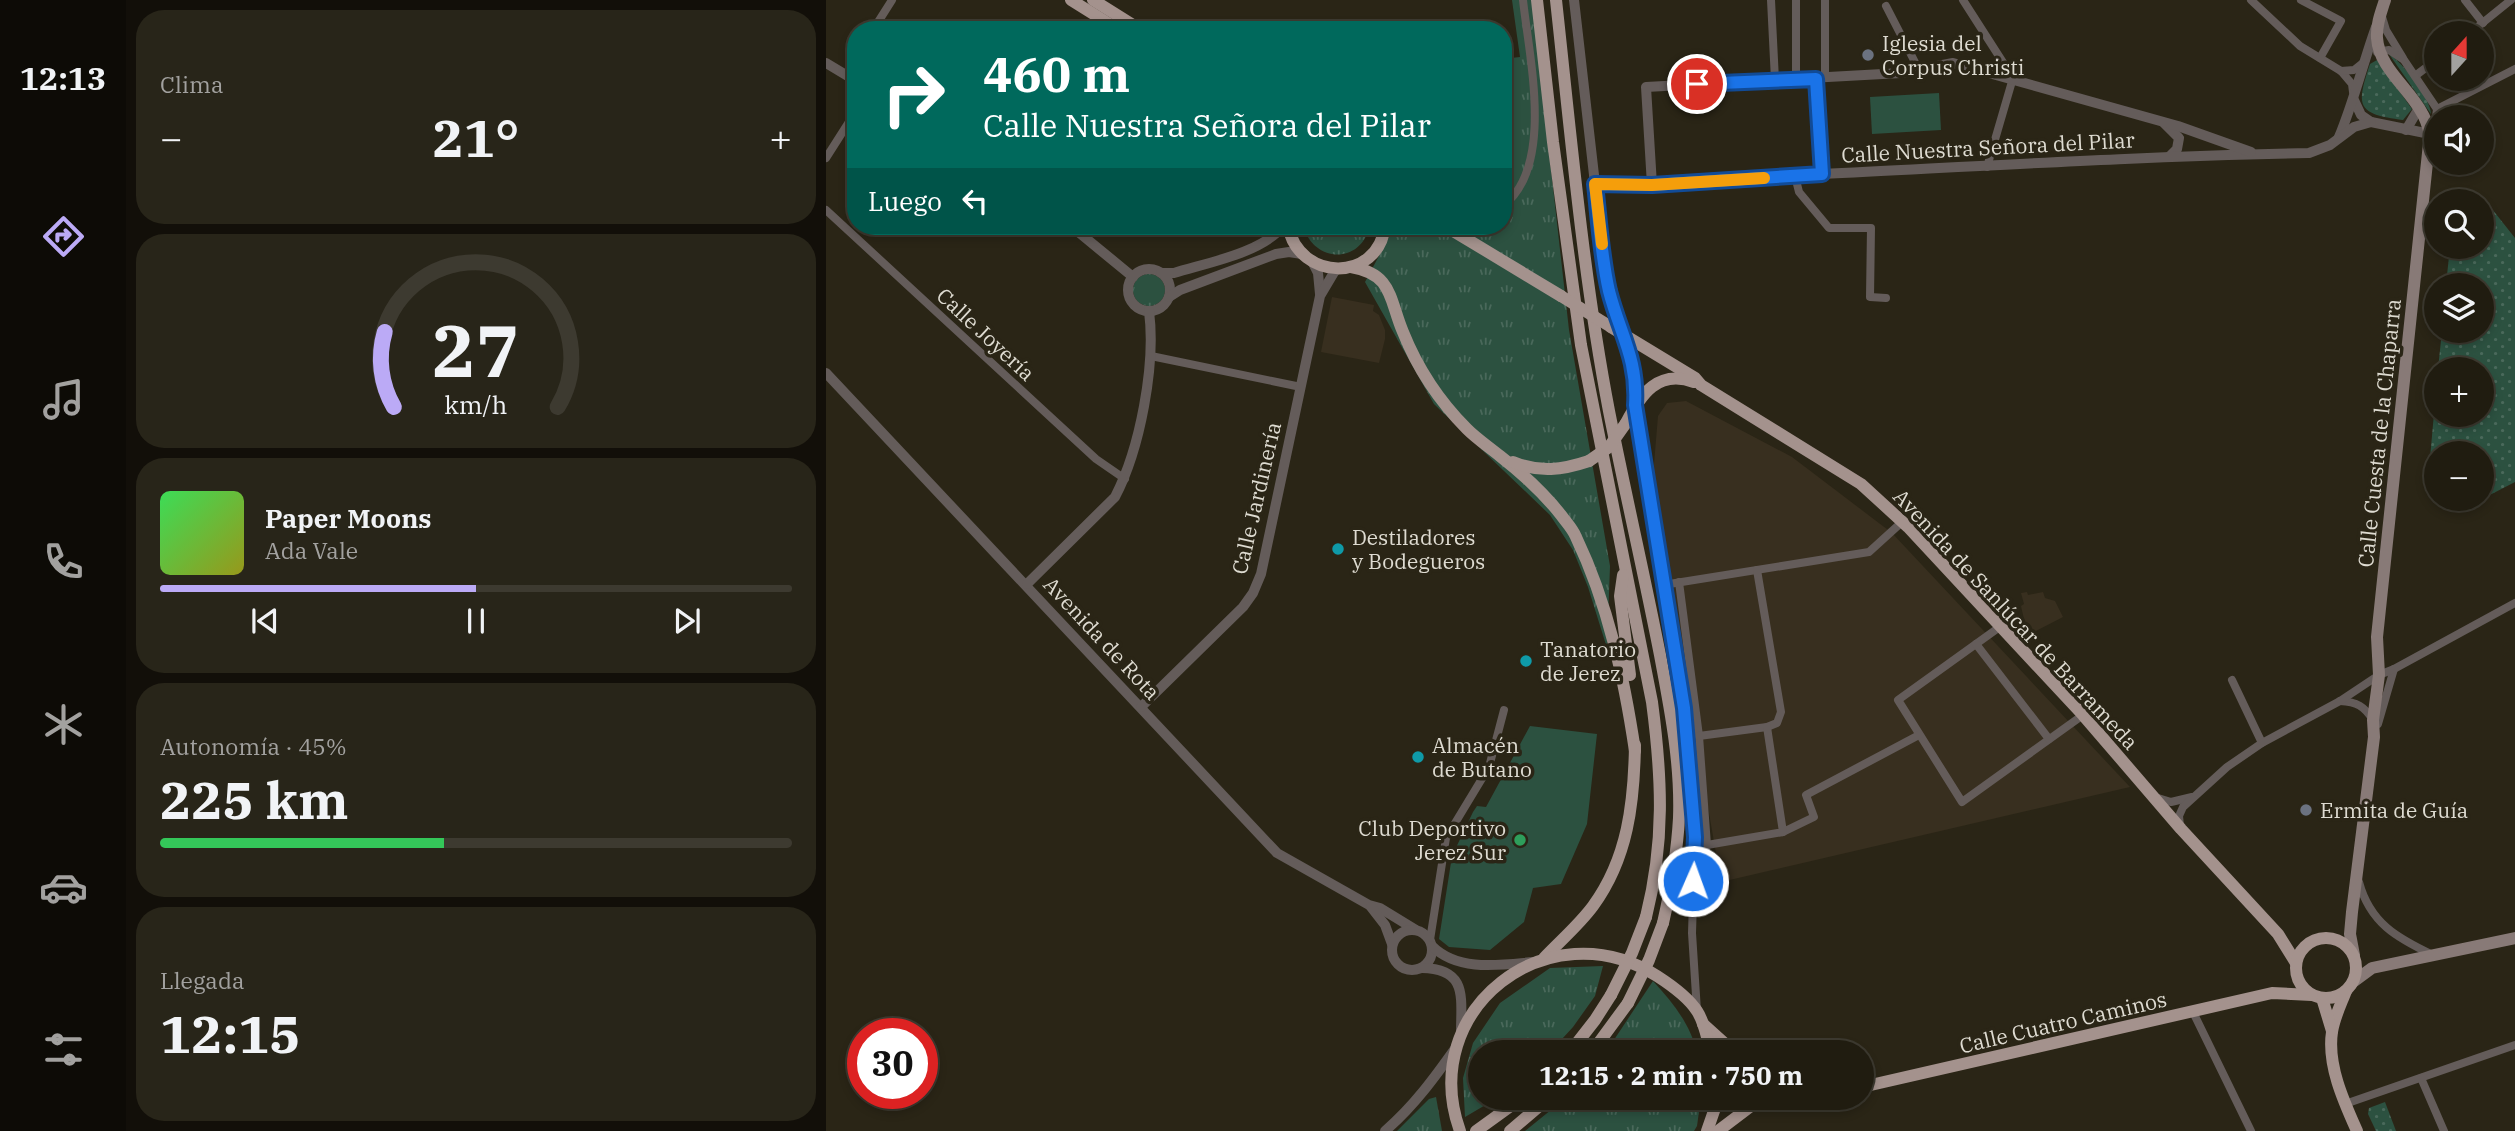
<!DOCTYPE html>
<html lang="es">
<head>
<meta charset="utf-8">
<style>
  :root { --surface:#201c10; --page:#282519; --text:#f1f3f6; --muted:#a2a19f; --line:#3d3a30; --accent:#bbaaf6 }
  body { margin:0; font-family:"IBM Plex Serif",serif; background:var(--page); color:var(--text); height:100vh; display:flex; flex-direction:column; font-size:26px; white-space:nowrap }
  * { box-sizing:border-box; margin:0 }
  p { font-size:23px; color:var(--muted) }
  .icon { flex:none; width:38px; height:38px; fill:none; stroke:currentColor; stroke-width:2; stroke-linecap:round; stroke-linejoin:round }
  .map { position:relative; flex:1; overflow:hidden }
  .panel { display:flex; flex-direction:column; gap:10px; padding:10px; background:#120f09; width:700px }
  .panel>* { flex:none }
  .hud { position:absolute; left:21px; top:21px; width:665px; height:214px; border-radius:28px; box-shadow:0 4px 10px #0003,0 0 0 2px var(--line); background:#00695c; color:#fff; overflow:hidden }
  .needle { width:46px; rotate:21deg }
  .buttons { position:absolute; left:1598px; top:21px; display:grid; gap:14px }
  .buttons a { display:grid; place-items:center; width:70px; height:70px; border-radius:50%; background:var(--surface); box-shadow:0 4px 10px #0003,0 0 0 2px var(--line); font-size:35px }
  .speed { position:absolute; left:21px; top:1018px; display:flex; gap:14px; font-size:35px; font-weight:700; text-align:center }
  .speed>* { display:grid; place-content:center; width:91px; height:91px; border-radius:50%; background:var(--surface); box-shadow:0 4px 10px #0003,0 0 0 2px var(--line); line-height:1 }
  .speed .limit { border:10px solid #d22; background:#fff; color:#111 }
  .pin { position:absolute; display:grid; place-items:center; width:60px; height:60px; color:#fff; margin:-30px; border:4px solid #fff; border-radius:50%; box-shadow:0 2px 7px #0007 }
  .me { position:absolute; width:77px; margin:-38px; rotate:2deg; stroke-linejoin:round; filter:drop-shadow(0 0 5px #0008) }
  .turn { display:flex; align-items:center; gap:24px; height:147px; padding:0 21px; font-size:32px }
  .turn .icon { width:91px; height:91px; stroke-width:2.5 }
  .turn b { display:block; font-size:49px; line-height:60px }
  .then { display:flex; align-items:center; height:66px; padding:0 21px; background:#0003; gap:14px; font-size:26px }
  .big { font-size:52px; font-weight:700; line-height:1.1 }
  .panel .tile { flex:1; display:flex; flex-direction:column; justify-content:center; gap:10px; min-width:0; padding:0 24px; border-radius:28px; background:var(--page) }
  .panel .dial { align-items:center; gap:0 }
  .dial svg { height:182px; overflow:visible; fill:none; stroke:var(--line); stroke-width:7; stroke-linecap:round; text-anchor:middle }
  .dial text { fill:var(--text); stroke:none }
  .song { display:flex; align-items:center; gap:21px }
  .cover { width:84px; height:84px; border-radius:10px; background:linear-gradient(135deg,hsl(130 70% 55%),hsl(60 70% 35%)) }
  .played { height:7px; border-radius:4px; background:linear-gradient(90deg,var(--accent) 50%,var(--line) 50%) }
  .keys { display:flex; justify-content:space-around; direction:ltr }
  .heat { display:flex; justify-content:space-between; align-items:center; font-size:38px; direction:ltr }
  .charge { height:10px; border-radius:5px; background:linear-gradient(90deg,#34c759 45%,var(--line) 0) }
  .trip { position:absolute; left:642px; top:1040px; width:406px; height:70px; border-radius:35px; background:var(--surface); box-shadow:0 4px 10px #0003,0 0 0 2px var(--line); font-weight:700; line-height:70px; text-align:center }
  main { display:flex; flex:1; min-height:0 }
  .tab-bar { display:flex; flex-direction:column; width:126px; justify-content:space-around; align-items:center; background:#0d0b06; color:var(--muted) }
  .tab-bar .icon { width:49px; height:49px }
  .tab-bar .on { color:var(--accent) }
  .tab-bar b { font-size:32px; color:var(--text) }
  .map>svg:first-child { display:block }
  .commercial { fill:#382f1f }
  .grass { fill:url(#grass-tufts) }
  .garden { fill:url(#garden-dots) }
  .pitch { fill:#2c5140 }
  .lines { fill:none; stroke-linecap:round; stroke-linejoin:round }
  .minor { stroke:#645c5a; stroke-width:8 }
  .tertiary { stroke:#645c5a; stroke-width:10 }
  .secondary { stroke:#887a77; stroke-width:12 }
  .primary { stroke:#a4928d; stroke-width:12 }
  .primary-bridge { stroke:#a4928d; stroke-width:12 }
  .route-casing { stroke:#114b97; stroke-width:18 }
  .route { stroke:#1a73e8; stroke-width:12 }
  .slow { stroke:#f59e0b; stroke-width:12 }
  .worship-dot { fill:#6b7280; stroke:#2a2516; stroke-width:2.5 }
  .culture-dot { fill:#0f9aa8; stroke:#2a2516; stroke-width:2.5 }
  .leisure-dot { fill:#2e9e5b; stroke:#2a2516; stroke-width:2.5 }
  .labels { text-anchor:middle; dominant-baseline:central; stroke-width:7; stroke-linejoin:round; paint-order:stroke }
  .poi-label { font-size:21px; fill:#dedbd1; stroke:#2a2516; text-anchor:start }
  .street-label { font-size:21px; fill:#dedbd1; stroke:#2a2516 }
</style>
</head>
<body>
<main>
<nav class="tab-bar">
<b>12:13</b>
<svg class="icon on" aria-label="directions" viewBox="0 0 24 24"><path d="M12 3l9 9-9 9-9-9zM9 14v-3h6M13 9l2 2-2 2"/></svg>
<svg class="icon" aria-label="music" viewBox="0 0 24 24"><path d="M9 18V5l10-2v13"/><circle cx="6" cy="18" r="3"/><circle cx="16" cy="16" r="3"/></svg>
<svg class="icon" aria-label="phone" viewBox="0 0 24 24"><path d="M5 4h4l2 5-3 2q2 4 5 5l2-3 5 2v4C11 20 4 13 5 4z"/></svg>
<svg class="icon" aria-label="climate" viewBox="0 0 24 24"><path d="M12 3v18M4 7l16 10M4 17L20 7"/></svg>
<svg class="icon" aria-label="car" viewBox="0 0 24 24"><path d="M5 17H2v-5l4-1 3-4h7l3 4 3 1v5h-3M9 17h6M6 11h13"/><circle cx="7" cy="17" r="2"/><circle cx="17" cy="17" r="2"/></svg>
<svg class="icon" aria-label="filters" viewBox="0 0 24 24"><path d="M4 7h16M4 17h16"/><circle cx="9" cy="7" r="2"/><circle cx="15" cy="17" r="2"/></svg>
</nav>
<section class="panel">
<div class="tile"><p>Clima</p>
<div class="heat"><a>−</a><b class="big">21°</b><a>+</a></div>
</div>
<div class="tile dial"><svg viewBox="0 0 100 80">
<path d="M14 69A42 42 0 1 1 86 69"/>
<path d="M14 69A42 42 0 0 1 10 36" stroke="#bbaaf6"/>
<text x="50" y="56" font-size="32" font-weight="700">27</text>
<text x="50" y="72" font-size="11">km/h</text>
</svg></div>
<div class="tile">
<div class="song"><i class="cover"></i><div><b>Paper Moons</b><p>Ada Vale</p></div></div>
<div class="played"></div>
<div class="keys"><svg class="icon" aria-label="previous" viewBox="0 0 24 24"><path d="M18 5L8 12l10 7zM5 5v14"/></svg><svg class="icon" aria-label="pause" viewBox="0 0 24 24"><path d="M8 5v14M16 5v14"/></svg><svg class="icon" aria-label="next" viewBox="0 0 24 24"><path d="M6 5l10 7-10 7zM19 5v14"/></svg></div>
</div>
<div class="tile"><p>Autonomía · 45%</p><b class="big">225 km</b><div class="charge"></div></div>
<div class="tile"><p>Llegada</p><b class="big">12:15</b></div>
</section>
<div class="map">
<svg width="1689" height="1131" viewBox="0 0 1689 1131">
  <defs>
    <pattern id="grass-tufts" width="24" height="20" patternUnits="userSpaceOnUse" patternTransform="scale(1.75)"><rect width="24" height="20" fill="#2c5140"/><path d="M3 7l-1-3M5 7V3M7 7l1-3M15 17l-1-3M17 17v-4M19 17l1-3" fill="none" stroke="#4a695b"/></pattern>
    <pattern id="garden-dots" width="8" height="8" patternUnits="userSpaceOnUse" patternTransform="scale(1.75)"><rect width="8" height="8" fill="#2c5140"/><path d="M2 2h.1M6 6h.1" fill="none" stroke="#4a695b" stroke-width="1.8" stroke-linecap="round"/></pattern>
  </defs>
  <rect width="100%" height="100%" fill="#2a2516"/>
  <g class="commercial">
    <path d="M 506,297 L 548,305 L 547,311 L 553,315 L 559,330 L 559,339 L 553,363 L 495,352 Z"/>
    <path d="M 860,401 L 966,457 L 1066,533 L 1304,787 L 895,882 L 847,606 L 827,476 L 832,416 L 841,403 Z"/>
    <path d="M 1201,592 L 1202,595 L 1217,592 L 1219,598 L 1229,601 L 1237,617 L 1206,633 L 1200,628 L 1195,606 L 1198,604 L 1195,593 Z"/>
  </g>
  <g class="grass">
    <path d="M 686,0 L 706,0 L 743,330 L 784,566 L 781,648 L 762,587 L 747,550 L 724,515 L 608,404 L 539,282 L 569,226 L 585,226 L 607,233 L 641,228 L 643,226 L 677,226 L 677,59 L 694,57 Z"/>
    <path d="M 477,226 L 544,226 C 534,265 488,263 477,226 Z"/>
    <circle cx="323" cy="290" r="16"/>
    <path d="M 777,966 L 769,996 L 747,1027 L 724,1052 L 654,1052 L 654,1097 L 673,1097 L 639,1117 L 637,1078 L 647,1043 L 674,1003 L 724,968 Z"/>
    <path d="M 827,981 C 847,1003 863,1022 871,1052 L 780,1052 Z"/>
    <path d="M 610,1097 L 616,1131 L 571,1131 L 603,1099 Z"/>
    <path d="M 741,1097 L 875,1097 L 871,1126 L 868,1131 L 699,1131 Z"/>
  </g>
  <g class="garden">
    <path d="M 1563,54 C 1577,63 1604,97 1605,114 Z"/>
    <path d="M 1551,60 L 1586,109 L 1577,120 C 1530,114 1530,106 1544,64 Z"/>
    <path d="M 1656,204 L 1666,209 L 1689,238 L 1689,482 L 1654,500 L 1647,499 L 1656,499 L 1656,453 L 1610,453 L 1610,494 L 1601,492 L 1610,391 L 1610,415 L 1656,415 L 1656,369 L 1612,369 L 1616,331 L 1656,331 L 1656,285 L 1620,285 L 1624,247 L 1656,247 Z"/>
    <path d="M 1559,1102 L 1570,1131 L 1550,1131 L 1542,1114 L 1543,1108 Z"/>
  </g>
  <g class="pitch">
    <path d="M 1113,93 L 1115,130 L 1046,134 L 1044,97 Z"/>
    <path d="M 704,726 L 771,734 L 761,824 L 735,884 L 707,888 L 698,922 L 664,950 L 623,947 L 613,939 L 626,856 L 647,812 L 651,806 L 660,807 Z"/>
  </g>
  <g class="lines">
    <g class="minor">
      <path d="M 945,0 L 949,80"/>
      <path d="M 970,0 L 970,79"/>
      <path d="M 1137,0 L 1187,78 L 1161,167"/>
      <path d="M 1425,0 L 1474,46 L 1515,71 L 1526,84 L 1527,92"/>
      <path d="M 1475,0 L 1515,21 L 1494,58"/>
      <path d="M 1639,0 L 1657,23"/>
      <path d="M 1060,6 L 1093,70"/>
      <path d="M 1556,17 L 1560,30 L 1577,58"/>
      <path d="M 47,30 L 66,0"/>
      <path d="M 1644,33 L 1685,0"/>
      <path d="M 1551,52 L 1563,50 L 1578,60 L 1611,109 L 1610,117"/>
      <path d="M 1515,71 L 1528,70 L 1538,62"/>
      <path d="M 20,75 L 30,58"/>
      <path d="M 1589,76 L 1610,60"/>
      <path d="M 999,78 L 999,0"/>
      <path d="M 990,79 L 996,174"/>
      <path d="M 1616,117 L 1611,109 L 1689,69"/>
      <path d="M 0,158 L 30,111"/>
      <path d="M 969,176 L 973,192 L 1003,228 L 1045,228 L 1044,297 L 1060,298"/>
      <path d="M 677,206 C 729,166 703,57 697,0"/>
      <path d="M 0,210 L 270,459 L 299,479"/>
      <path d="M 325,356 L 475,387"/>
      <path d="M 809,406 L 858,708 L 866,782 L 869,837 L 866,933 L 871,1011"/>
      <path d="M 853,582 L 873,736 L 881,845 L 871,885"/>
      <path d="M 837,585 L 1043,552 L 1076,522"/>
      <path d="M 1175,626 L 1072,700 L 1136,802 L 1257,715"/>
      <path d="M 1150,644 L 1223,739"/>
      <path d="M 1406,680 L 1436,743"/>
      <path d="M 1514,701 C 1531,702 1538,706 1547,720"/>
      <path d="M 1552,724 L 1568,669"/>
      <path d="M 873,736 L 941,727 L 951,723 L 955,712 L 931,570"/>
      <path d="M 1332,798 L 1345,802 L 1366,797"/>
      <path d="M 1354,826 L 1353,816 L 1357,807 L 1401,767 L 1436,743 L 1514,701 L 1553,675 L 1568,669 L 1689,603"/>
      <path d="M 957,832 L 988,817 L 980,795 L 1093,735"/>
      <path d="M 881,845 L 957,832 L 941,727"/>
      <path d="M 1533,882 C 1544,923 1571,938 1607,955"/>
      <path d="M 604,940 L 620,838 L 663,767 L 678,710"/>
      <path d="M 1367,1012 L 1425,1131"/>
      <path d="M 1595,1078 L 1618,1131"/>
      <path d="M 1519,1104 L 1689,1045"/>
    </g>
    <g class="tertiary">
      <path d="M 748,0 L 776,245 L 784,291 L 799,336"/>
      <path d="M 0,63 L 30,81"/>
      <path d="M 1528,100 L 1535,115 L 1545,122 L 1604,134"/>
      <path d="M 1338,123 L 1353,138 L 1351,149 L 1343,157"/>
      <path d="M 1580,130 L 1593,108"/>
      <path d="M 1513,137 C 1528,101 1537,63 1550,27"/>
      <path d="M 769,184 C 845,185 920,179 996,174 C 1158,166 1320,156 1483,153 L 1504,145 L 1528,127 L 1545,122"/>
      <path d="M 826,185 L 820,87 L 1075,73 L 1127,63 L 1352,126 L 1425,152"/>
      <path d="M 245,226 L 307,277"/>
      <path d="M 487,263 L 492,273 L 494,294"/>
      <circle cx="323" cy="290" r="21"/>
      <path d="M 335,273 L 348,273 C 380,263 436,253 457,226"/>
      <path d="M 343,297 L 354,290 L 450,254 L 463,252 L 476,254"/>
      <path d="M 0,373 L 451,853 L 543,905 L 554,908 L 590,930"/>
      <path d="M 201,584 L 289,497 C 314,449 330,365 323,311"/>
      <path d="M 315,707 L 417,607 L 427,593 L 435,574 L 494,296 L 510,269"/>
      <path d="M 545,907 L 559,925 L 566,944"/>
      <circle cx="586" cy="950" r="20"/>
      <path d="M 606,946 C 632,972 674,965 707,962"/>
      <path d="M 596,968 C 642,969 635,997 635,1033"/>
      <path d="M 559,1131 C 588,1106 609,1077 631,1046"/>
    </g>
    <g class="secondary">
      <path d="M 1528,955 L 1524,934 L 1526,912 L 1548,737 L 1547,720 L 1553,675 L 1551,637 L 1604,134 C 1602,127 1600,119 1596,113 C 1583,88 1553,68 1551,38 C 1550,25 1555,12 1559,0"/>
      <path d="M 1527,982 L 1546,968 L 1689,938"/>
    </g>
    <g class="primary">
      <path d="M 245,0 L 293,30"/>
      <path d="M 267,0 L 315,30"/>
      <path d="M 711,0 L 727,142 L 755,345 L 826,702 C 836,778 839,842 820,917"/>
      <path d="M 730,0 C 745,137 757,275 783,411 C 799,492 818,573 834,655 C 844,708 855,763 853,818 C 851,854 845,888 837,923"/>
      <path d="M 462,226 C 473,282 552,283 559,226"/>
      <path d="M 619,226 L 735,296"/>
      <path d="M 525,267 C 567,274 563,299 577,332 C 591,367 614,402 641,429 C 651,439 663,447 674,456 C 697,474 717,492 735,515 C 740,522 747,529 750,537 C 782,604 798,677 809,751"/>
      <path d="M 785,327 L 869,378 L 875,385 L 1035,484 L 1082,527 L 1257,715 L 1355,829 L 1452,934 L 1470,963"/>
      <path d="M 799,336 L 810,382 L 809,405"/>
      <path d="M 800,423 C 815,394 832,369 868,382"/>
      <path d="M 687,462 C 714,473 736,470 763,461"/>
      <path d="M 797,575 L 794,596 L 804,675"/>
      <circle cx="1500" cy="968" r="30"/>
      <path d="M 718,958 C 734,941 753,925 767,906 C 802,858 808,803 809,745"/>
      <path d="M 1520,991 C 1515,1004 1508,1018 1506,1032 C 1501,1065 1518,1102 1531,1131"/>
      <path d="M 1496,998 L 1506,1031"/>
      <path d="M 877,1024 L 908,1052"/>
      <path d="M 744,1052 L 769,1020 L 785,995"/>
      <path d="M 766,1052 L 802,1003"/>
      <path d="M 1036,1087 L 1446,993 L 1486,995"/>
      <path d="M 634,1131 C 590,1009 723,907 831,976 C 845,985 862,997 871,1011 C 879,1023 881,1039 885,1052"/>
      <path d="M 650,1131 L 697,1097"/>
      <path d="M 684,1131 L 724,1097"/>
      <path d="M 881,1131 L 889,1108 L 889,1097"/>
      <path d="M 892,1131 L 925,1106 L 949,1097"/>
    </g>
    <g class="primary-bridge">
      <path d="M 735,296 L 785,327"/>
      <path d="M 763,461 L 783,447 L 800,423"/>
      <path d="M 785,995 L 806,953 L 820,917"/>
      <path d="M 802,1003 L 823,960 L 837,923"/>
    </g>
  </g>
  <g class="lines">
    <defs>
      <path id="route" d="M 867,881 L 869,837 L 858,708 L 809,405 C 812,359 794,334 783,291 C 775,256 773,219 769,184 L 826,185 L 996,174 L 990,79 L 871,84"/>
    </defs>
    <use href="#route" class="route-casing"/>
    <use href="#route" class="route"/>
    <path class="slow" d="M 776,244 L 769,184 L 826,185 L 938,178"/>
  </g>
  <g class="worship-dot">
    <circle cx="1042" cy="55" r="7"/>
    <circle cx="1480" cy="810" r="7"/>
  </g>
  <g class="culture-dot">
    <circle cx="512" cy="549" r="7"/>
    <circle cx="700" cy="661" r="7"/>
    <circle cx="592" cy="757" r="7"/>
  </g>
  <circle class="leisure-dot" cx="694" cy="840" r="7"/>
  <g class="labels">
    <g class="poi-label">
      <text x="1056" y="43">Iglesia del<tspan x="1056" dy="24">Corpus Christi</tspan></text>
      <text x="526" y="537">Destiladores<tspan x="526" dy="24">y Bodegueros</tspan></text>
      <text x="714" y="649">Tanatorio<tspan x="714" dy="24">de Jerez</tspan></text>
      <text x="606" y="745">Almacén<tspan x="606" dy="24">de Butano</tspan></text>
      <text x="1494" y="810">Ermita de Guía</text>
      <text x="680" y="828" text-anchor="end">Club Deportivo<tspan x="680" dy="24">Jerez Sur</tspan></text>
    </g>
    <g class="street-label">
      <text transform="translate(1162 147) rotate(-3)">Calle Nuestra Señora del Pilar</text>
      <text transform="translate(160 334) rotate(43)">Calle Joyería</text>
      <text transform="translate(1553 433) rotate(-84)">Calle Cuesta de la Chaparra</text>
      <text transform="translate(430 498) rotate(-77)">Calle Jardinería</text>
      <text transform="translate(1190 619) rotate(47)">Avenida de Sanlúcar de Barrameda</text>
      <text transform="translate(276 638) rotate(47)">Avenida de Rota</text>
      <text transform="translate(1237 1022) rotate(-13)">Calle Cuatro Caminos</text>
    </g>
  </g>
</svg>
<div class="buttons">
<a><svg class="needle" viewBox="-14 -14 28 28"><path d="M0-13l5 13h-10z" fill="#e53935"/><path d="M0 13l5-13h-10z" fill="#a2a19f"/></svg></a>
<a><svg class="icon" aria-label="sound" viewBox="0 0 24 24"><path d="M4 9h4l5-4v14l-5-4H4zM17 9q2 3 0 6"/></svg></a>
<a><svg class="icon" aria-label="search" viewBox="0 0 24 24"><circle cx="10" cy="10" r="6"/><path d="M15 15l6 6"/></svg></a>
<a><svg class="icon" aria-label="layers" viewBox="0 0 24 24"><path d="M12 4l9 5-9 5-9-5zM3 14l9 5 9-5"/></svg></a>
<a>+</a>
<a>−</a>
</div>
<div class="speed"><div class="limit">30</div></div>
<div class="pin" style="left:871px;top:84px;background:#d93025"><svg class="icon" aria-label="arrive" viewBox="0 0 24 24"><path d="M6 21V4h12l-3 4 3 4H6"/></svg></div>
<svg class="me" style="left:867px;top:881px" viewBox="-20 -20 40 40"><circle r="17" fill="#1a73e8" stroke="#fff" stroke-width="3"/><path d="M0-11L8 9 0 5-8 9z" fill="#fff"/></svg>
<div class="trip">12:15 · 2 min · 750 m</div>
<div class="hud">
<div class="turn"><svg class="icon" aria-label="right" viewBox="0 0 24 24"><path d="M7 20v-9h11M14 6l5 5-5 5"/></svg><div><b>460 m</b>Calle Nuestra Señora del Pilar</div></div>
<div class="then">Luego<svg class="icon" aria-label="left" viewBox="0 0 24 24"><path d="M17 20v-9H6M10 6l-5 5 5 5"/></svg></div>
</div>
</div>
</main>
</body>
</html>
